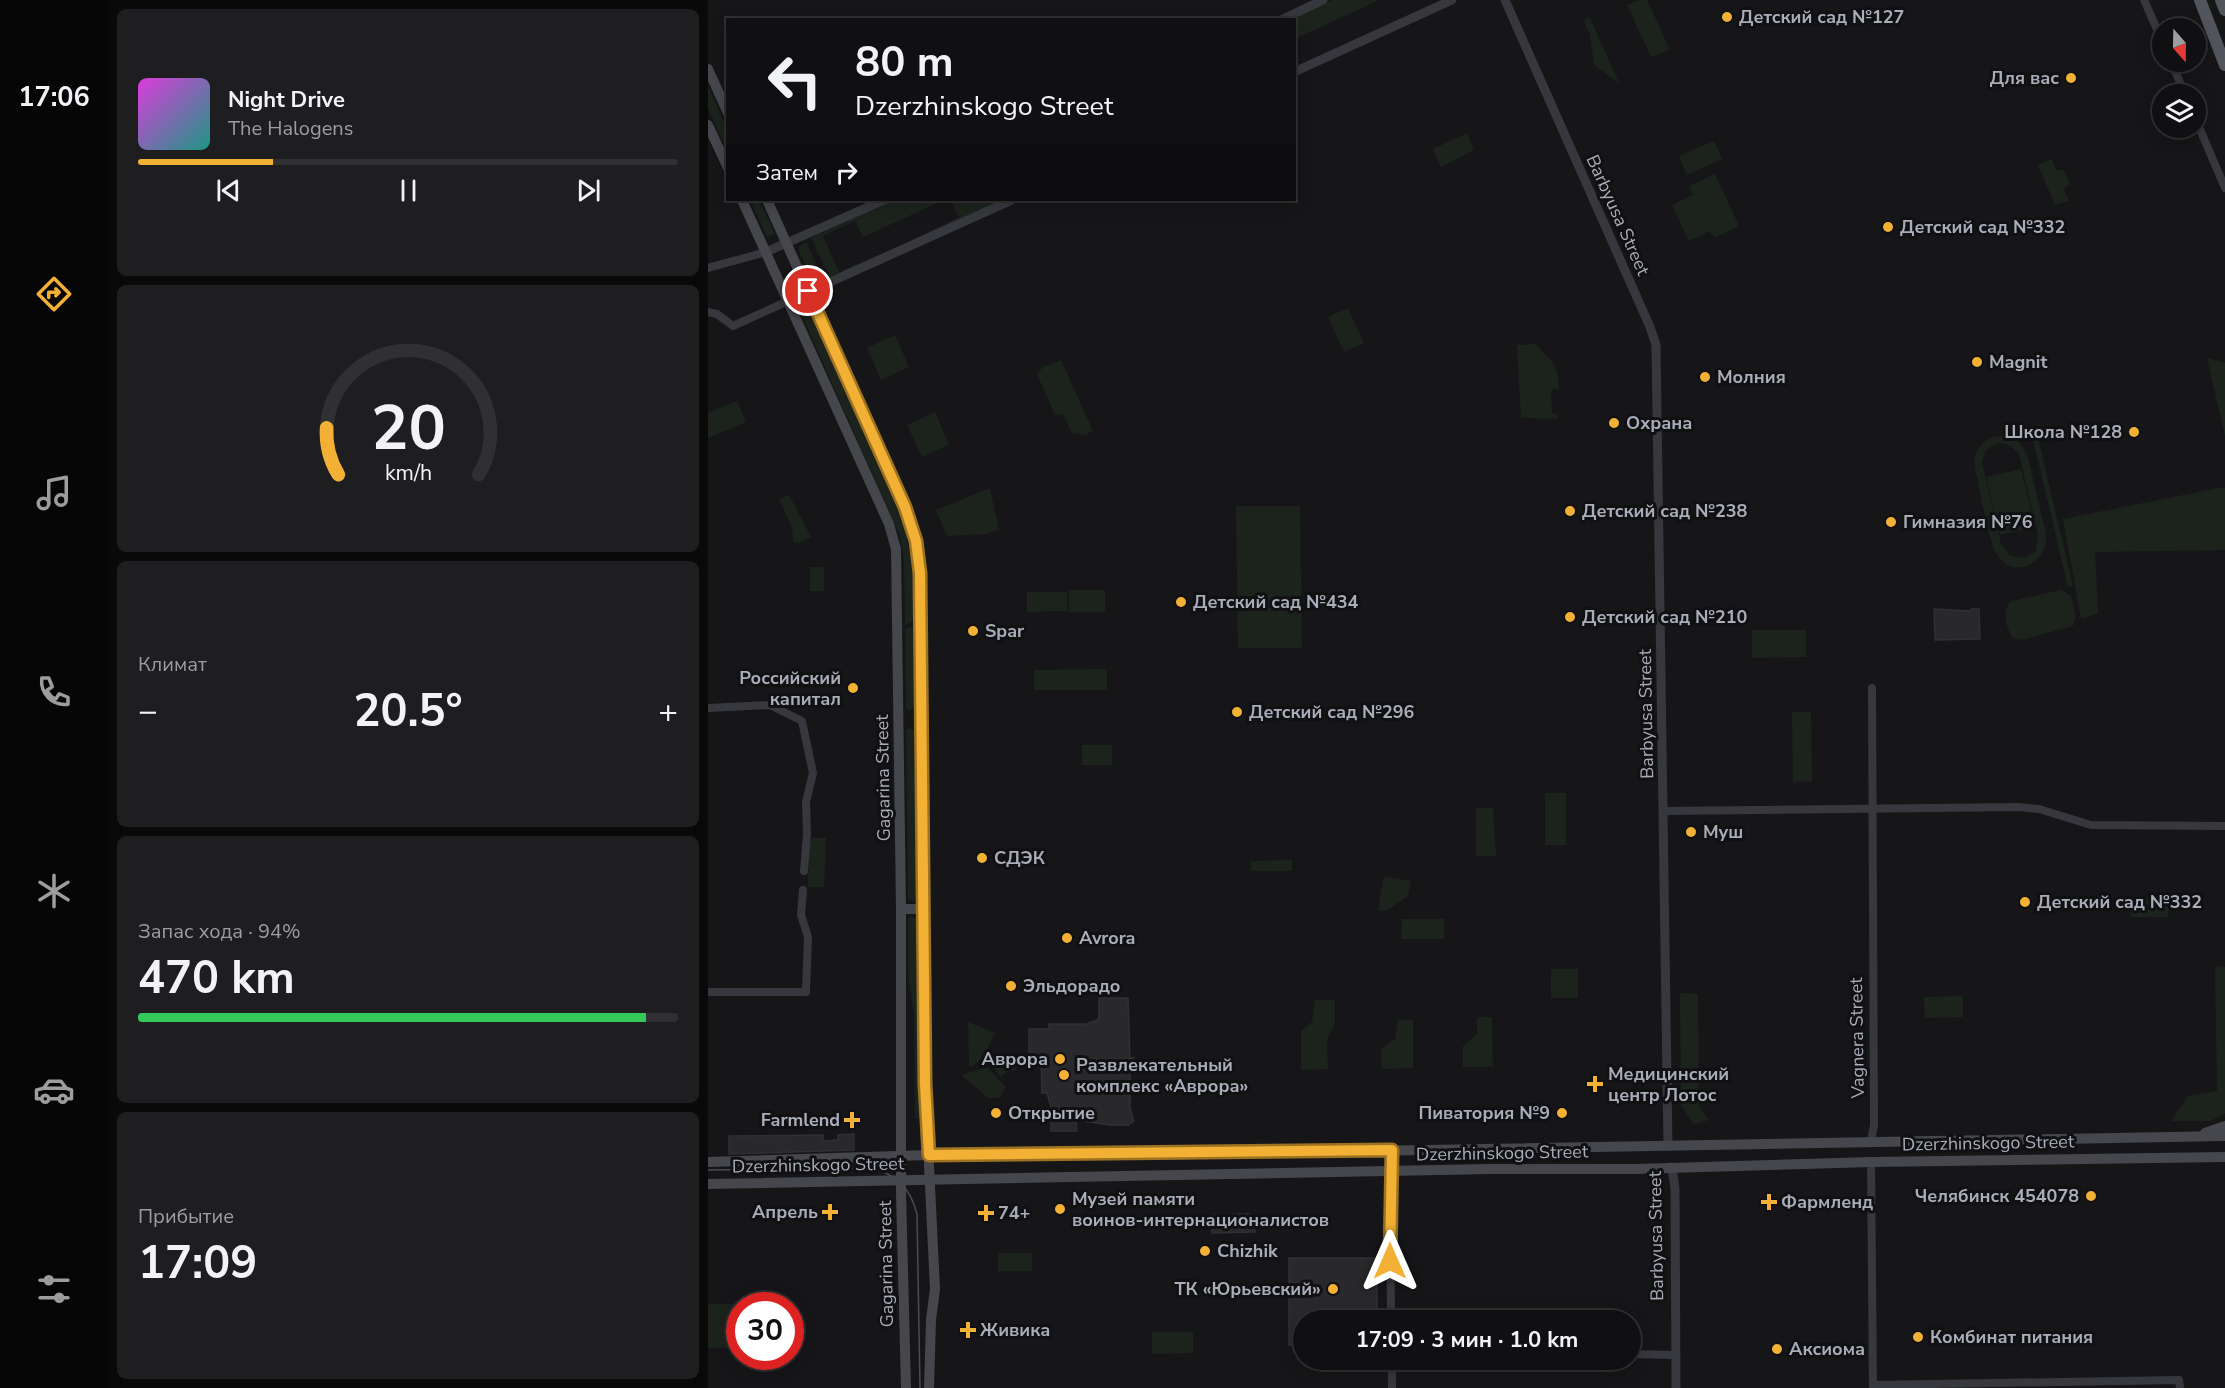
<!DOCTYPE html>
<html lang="ru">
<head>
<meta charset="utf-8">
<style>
  :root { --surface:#101012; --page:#1e1e20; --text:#f1f3f6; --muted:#9c9d9f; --line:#303032; --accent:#f2b134 }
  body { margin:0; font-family:"Nunito Sans",sans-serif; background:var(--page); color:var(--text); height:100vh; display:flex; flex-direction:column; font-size:22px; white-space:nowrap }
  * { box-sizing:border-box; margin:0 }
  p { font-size:20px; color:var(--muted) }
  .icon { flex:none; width:33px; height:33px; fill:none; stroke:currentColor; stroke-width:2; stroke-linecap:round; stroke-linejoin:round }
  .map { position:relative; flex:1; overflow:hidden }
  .side { display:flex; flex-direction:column; gap:9px; padding:9px; background:#09090a; width:600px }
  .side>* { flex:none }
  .guide { position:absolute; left:18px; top:18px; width:570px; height:183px; border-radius:0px; box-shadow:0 3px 15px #0003,0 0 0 2px var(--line); background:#101012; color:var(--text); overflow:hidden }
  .needle { width:39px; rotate:160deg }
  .fabs { position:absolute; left:1444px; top:18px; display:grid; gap:12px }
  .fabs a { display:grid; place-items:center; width:54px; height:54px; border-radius:50%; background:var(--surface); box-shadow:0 3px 15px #0003,0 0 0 2px var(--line); font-size:30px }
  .speed { position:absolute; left:18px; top:1292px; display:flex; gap:12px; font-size:30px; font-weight:700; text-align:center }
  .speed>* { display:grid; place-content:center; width:78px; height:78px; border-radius:50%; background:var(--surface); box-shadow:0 3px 15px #0003,0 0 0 2px var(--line); line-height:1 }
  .speed .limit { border:9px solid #d22; background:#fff; color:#111 }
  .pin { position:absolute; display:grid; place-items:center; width:51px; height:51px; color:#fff; margin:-26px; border:3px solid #fff; border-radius:50%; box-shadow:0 2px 6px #0007 }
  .me { position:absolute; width:66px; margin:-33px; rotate:0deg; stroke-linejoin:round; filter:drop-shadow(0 0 4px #0008) }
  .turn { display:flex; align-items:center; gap:21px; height:126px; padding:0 30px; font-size:27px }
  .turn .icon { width:78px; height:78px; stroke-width:2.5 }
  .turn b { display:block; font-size:42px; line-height:51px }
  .then { display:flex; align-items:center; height:57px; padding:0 30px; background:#0003; gap:12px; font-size:22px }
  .big { font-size:45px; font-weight:700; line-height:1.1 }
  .side .tile { flex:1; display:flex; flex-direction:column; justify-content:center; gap:9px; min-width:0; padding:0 21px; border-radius:9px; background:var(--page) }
  .side .dial { align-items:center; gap:0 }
  .dial svg { height:156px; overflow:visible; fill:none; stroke:var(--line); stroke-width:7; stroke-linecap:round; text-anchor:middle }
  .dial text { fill:var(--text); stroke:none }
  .song { display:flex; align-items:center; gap:18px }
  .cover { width:72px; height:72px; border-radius:9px; background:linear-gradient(135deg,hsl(300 70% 55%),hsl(170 70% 35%)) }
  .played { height:6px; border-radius:3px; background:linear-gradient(90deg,var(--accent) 25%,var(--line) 25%) }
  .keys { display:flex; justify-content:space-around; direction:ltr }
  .heat { display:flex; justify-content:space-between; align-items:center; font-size:33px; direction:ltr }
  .charge { height:9px; border-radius:4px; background:linear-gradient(90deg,#34c759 94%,var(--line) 0) }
  .trip { position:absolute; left:585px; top:1310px; width:348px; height:60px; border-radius:30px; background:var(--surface); box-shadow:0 3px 15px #0003,0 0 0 2px var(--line); font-weight:700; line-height:60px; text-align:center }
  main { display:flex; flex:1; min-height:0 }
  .tab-bar { display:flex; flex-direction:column; width:108px; justify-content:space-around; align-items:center; background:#060607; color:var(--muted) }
  .tab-bar .icon { width:42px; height:42px }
  .tab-bar .on { color:var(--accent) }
  .tab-bar b { font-size:27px; color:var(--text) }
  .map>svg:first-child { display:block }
  .green { fill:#1c231d; fill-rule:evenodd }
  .building { fill:#29292c; stroke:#303034; stroke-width:1.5 }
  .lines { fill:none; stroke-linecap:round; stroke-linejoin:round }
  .minor { stroke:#37383d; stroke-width:8 }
  .tertiary { stroke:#37383d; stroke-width:9 }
  .secondary { stroke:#45474d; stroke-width:10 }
  .primary { stroke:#53555c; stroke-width:12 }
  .tram { stroke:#4a4c52; stroke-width:1.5 }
  .route-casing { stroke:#9d7322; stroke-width:15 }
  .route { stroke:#f2b134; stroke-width:10 }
  .poi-dot { fill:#f2b134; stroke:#111113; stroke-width:2 }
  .labels { text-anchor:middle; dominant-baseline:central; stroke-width:6; stroke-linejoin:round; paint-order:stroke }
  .poi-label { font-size:18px; font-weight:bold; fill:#a8adb8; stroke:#111113; text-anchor:start }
  .street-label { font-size:18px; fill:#a8adb8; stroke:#111113 }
</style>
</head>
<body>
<main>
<nav class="tab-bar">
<b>17:06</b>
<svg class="icon on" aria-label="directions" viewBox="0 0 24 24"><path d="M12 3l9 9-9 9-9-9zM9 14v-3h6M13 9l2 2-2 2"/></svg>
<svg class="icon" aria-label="music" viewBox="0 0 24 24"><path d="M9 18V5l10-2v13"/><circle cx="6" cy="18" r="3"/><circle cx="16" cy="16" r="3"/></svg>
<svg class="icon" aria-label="phone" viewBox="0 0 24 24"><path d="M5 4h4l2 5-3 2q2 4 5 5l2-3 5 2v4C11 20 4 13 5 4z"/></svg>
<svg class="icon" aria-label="climate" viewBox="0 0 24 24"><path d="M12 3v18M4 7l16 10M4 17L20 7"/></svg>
<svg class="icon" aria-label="car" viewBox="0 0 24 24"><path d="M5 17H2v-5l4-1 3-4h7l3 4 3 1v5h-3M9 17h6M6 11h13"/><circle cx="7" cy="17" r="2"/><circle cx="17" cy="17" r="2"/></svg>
<svg class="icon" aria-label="filters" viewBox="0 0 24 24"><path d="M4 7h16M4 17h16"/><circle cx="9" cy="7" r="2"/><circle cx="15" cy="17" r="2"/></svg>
</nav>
<section class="side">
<div class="tile">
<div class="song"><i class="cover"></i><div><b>Night Drive</b><p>The Halogens</p></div></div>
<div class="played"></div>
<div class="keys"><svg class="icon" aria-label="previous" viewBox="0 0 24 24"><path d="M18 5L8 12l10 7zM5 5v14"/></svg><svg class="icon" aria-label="pause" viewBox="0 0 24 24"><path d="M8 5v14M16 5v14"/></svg><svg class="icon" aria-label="next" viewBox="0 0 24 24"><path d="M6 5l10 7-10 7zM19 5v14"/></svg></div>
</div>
<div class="tile dial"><svg viewBox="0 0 100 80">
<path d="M14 69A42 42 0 1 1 86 69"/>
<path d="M14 69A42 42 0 0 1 8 45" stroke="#f2b134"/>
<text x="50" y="56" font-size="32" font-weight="700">20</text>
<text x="50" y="72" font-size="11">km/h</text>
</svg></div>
<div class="tile"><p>Климат</p>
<div class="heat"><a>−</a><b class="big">20.5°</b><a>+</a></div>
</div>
<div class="tile"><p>Запас хода · 94%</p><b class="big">470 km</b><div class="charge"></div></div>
<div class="tile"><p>Прибытие</p><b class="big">17:09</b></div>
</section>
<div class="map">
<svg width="1517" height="1388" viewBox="0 0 1517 1388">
  <rect width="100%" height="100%" fill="#161618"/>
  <g class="green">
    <path d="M 624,0 L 671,0 L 587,39 L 586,20 L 579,20 Z"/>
    <path d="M 932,0 L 939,0 L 962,50 L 943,57 L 919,5 Z"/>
    <path d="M 881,16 L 911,83 L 886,65 L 882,35 L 876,21 Z"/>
    <path d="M 0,86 L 19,129 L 19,151 L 0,108 Z"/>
    <path d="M 759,133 L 766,150 L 733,167 L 725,149 Z"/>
    <path d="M 1006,141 L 1014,159 L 979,175 L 971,156 Z"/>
    <path d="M 1344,159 L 1348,170 L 1356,170 L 1362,184 L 1356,189 L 1361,201 L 1347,205 L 1330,165 Z"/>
    <path d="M 1007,174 L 1031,226 L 1006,238 L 1002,231 L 981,241 L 964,205 L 985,195 L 981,186 Z"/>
    <path d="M 42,200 L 51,200 L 67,234 L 59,237 Z"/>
    <path d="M 185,200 L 236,200 L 155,237 L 147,221 L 115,236 L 131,272 L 195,244 L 122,277 L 103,238 Z"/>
    <path d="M 242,200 L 293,200 L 203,241 L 251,217 Z"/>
    <path d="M 98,242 L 115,278 L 110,280 L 102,275 L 91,251 L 92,246 Z"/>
    <path d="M 100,308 L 196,524 L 205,571 L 205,622 L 197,625 L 196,560 L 192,536 L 92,311 Z"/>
    <path d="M 640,308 L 656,343 L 636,352 L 620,317 Z"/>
    <path d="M 187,335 L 201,367 L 173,380 L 159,348 Z"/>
    <path d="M 828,344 C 845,364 850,362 851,389 L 843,390 L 844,413 L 850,415 L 850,419 L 813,418 L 809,345 Z"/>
    <path d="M 1499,358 L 1517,363 L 1517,436 Z"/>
    <path d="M 353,360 L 385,431 L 376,435 L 364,433 L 355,414 L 347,415 L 329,374 L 335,367 Z"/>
    <path d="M 29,401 L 38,422 L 0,438 L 0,413 Z"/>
    <path d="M 227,412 L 241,445 L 214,457 L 199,425 Z"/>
    <path d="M 1327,426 L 1365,586 L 1360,587 L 1322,427 Z"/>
    <path d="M 1290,436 L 1308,439 L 1319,453 L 1338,534 C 1342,562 1306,581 1289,555 C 1280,541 1272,488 1267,469 C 1264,452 1274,439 1290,436 ZM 1290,443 L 1302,445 L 1311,454 L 1330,535 L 1328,551 L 1317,558 L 1302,556 L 1293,544 L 1274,463 L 1277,451 Z"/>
    <path d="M 1313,469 L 1327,527 L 1292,535 L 1278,477 Z"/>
    <path d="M 282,488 L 291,530 L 277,534 L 239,536 L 228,510 Z"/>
    <path d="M 1510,488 L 1517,488 L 1517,550 L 1387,552 L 1390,613 L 1373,619 L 1355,519 Z"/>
    <path d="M 81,495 L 103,537 L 92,543 L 86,542 L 83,525 L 71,499 Z"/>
    <path d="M 528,506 L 592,506 L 594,648 L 530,648 Z"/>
    <rect x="102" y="567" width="14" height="24"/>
    <rect x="361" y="590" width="36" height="22"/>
    <path d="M 1353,590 L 1363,596 L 1368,616 L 1365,626 L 1313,640 L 1304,637 C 1298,627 1293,608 1304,601 Z"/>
    <path d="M 319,592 L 359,592 L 359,611 L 319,612 Z"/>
    <path d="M 206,626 L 206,705 L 202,711 L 198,708 L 197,629 Z"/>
    <path d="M 1044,630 L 1098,630 L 1098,657 L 1044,658 Z"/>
    <path d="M 399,669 L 399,690 L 326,690 L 326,670 Z"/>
    <path d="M 1084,712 L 1103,712 L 1104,781 L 1085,782 Z"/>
    <path d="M 200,728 L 206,730 L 208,899 L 205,902 L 200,899 L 198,730 Z"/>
    <rect x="374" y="745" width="30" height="20"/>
    <rect x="837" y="793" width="21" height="52"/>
    <path d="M 768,808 L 785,808 L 788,856 L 768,856 Z"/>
    <path d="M 105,838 L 118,838 L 116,887 L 100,887 L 101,842 Z"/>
    <path d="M 584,860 L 584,871 L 543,871 L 543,861 Z"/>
    <path d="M 678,877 L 703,881 L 700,896 L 678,911 L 670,910 L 675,879 Z"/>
    <rect x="1423" y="898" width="37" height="19"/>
    <path d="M 203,916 L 209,920 L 211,1118 L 207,1118 L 206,1015 L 200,973 L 200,920 Z"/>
    <path d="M 694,919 L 736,919 L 736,939 L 693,939 Z"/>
    <path d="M 1507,966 L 1517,967 L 1517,1113 L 1503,1121 L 1463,1121 L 1480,1096 L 1509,1091 Z"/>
    <rect x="843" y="969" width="27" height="29"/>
    <path d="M 972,993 L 990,994 L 991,1106 L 1001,1120 L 986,1124 L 973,1105 Z"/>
    <path d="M 1255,996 L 1255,1017 L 1217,1018 L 1216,997 Z"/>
    <path d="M 607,1000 L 627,1000 L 627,1024 L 619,1039 L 620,1069 L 593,1070 L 593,1031 L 604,1022 Z"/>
    <path d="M 769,1017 L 784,1017 L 785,1067 L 755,1067 L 755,1046 L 769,1034 Z"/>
    <path d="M 690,1020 L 705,1020 L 705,1068 L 674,1069 L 673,1049 L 687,1039 Z"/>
    <path d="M 260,1022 L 287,1033 L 276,1056 L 265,1066 L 261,1066 Z"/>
    <path d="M 311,1054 L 314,1058 L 307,1071 L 302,1070 L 293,1077 L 282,1065 Z"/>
    <path d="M 279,1067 L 298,1087 L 291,1098 L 280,1098 L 253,1075 Z"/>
    <rect x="290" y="1253" width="34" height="18"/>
    <path d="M 0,1304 L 75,1304 L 75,1305 L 32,1305 L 31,1348 L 0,1348 Z"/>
    <path d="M 444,1332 L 485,1332 L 485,1353 L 444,1354 Z"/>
  </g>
  <g class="building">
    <path d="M 1226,609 L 1263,611 L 1263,609 L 1271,609 L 1272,639 L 1227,640 Z"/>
    <path d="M 391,998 L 420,998 L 422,1058 L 426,1058 L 426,1073 L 422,1072 L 422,1108 L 426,1121 L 420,1125 L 402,1125 L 368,1120 L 369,1131 L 343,1131 L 343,1107 L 339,1093 L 334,1093 L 333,1058 L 321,1057 L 321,1029 L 341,1029 L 341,1024 L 378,1024 L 387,1021 L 391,1018 Z"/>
    <path d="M 146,1134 L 146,1150 L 21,1154 L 21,1136 L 115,1135 L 115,1141 L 130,1140 L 130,1135 Z"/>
    <path d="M 542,1214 L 546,1217 L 547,1232 L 504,1233 L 504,1215 Z"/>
    <path d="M 581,1258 L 669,1258 L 669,1320 L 596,1320 L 596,1345 L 581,1345 Z"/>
  </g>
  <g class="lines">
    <g class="minor">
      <path d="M 1436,0 L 1455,43"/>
      <path d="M 1463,62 L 1477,94"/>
      <path d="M 1488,120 L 1517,188"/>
      <path d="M 0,268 L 58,252"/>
      <path d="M 0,312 L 9,314 L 25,326 L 80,301"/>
      <path d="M 0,708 L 62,705 L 94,721 L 105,773 L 98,802 L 99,834 L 96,871"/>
      <path d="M 956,811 L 1311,807 L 1331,809 L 1383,825 L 1517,826"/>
      <path d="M 0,992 L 98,992 L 100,937 L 93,915 L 95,890"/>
      <path d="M 1163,1141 L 1166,1125 L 1164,688"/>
      <path d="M 1163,1162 L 1165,1388"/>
      <path d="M 682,1171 L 683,1320"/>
      <path d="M 922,1354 L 968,1355"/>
      <path d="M 684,1359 L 684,1388"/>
      <path d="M 1165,1385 L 1471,1380 L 1472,1388"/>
    </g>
    <g class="tertiary">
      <path d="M 797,0 L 942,327 L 948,345 L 960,1146"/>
      <path d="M 573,20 L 615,0"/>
      <path d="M 586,72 L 744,0"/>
      <path d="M 58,252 L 176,200"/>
      <path d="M 80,301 L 304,200"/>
      <path d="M 964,1167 L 967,1189 L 968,1388"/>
    </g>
    <g class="secondary">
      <path d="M 0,69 L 20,113"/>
      <path d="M 0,125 L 20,168"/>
      <path d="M 34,200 L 181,524 L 188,549 L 193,909 L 193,1192 L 198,1388"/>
      <path d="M 59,200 L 197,507 L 208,541 L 212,573 L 217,1084 L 227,1289 L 223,1320 L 221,1388"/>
      <path d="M 193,909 L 215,909"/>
      <path d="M 1497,1133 L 1517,1126"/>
      <path d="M 0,1162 L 221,1155 L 437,1155 L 1517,1136"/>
      <path d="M 0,1184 L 783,1169 L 927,1169 L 1163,1162 L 1517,1157"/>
    </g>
    <g class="primary">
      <path d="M 1492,0 L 1517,65"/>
      <path d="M 1513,0 L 1517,10"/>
    </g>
    <path class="tram" d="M 0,1170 L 161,1168 C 188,1173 202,1187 209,1214 L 212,1388"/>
  </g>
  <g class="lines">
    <defs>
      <path id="route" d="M 100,291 L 197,507 L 208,541 L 212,573 L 217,1084 L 221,1155 L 684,1150 L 682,1261"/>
    </defs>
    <use href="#route" class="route-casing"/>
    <use href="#route" class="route"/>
  </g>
  <g class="poi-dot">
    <circle cx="1019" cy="17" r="6"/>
    <circle cx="1363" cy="78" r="6"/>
    <circle cx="1180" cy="227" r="6"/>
    <circle cx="1269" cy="362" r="6"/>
    <circle cx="997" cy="377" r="6"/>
    <circle cx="906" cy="423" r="6"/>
    <circle cx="1426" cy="432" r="6"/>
    <circle cx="862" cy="511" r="6"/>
    <circle cx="1183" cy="522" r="6"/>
    <circle cx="473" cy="602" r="6"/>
    <circle cx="862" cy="617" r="6"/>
    <circle cx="265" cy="631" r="6"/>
    <circle cx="145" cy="688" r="6"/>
    <circle cx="529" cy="712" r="6"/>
    <circle cx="983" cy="832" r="6"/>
    <circle cx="274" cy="858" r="6"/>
    <circle cx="1317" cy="902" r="6"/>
    <circle cx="359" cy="938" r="6"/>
    <circle cx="303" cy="986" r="6"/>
    <circle cx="352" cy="1059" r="6"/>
    <circle cx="356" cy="1075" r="6"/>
    <path d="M884 1075h6v6h6v6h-6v6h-6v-6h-6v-6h6z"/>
    <circle cx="288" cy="1113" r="6"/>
    <circle cx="854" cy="1113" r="6"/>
    <path d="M141 1111h6v6h6v6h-6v6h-6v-6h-6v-6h6z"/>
    <circle cx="1383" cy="1196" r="6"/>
    <path d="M1058 1193h6v6h6v6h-6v6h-6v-6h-6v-6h6z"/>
    <circle cx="352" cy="1209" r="6"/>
    <path d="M119 1203h6v6h6v6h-6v6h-6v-6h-6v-6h6z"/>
    <path d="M275 1204h6v6h6v6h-6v6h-6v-6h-6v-6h6z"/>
    <circle cx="497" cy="1251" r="6"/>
    <circle cx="625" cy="1289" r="6"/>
    <path d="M257 1321h6v6h6v6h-6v6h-6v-6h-6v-6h6z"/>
    <circle cx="1210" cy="1337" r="6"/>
    <circle cx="1069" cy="1349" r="6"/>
  </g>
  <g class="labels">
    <g class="poi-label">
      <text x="1031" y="17">Детский сад №127</text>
      <text x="1351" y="78" text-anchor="end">Для вас</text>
      <text x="1192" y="227">Детский сад №332</text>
      <text x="1281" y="362">Magnit</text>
      <text x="1009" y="377">Молния</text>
      <text x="918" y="423">Охрана</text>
      <text x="1414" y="432" text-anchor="end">Школа №128</text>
      <text x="874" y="511">Детский сад №238</text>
      <text x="1195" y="522">Гимназия №76</text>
      <text x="485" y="602">Детский сад №434</text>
      <text x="874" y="617">Детский сад №210</text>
      <text x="277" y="631">Spar</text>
      <text x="133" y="678" text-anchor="end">Российский<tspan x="133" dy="21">капитал</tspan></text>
      <text x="541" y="712">Детский сад №296</text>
      <text x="995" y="832">Муш</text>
      <text x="286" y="858">СДЭК</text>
      <text x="1329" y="902">Детский cад №332</text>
      <text x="371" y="938">Avrora</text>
      <text x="315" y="986">Эльдорадо</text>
      <text x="340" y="1059" text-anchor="end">Аврора</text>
      <text x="368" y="1065">Развлекательный<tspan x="368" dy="21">комплекс «Аврора»</tspan></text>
      <text x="900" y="1074">Медицинский<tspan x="900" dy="21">центр Лотос</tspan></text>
      <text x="300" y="1113">Открытие</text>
      <text x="842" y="1113" text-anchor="end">Пиватория №9</text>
      <text x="132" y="1120" text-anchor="end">Farmlend</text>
      <text x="1371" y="1196" text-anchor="end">Челябинск 454078</text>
      <text x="364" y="1199">Музей памяти<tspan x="364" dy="21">воинов-интернационалистов</tspan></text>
      <text x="1073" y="1202">Фармленд</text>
      <text x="110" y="1212" text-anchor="end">Апрель</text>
      <text x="290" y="1213">74+</text>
      <text x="509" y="1251">Chizhik</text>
      <text x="613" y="1289" text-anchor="end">ТК «Юрьевский»</text>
      <text x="272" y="1330">Живика</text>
      <text x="1222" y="1337">Комбинат питания</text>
      <text x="1081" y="1349">Аксиома</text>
    </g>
    <g class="street-label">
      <text transform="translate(910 215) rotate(66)">Barbyusa Street</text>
      <text transform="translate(938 714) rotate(-91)">Barbyusa Street</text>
      <text transform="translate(175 778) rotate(-91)">Gagarina Street</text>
      <text transform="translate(1149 1038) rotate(-91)">Vagnera Street</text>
      <text transform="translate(1280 1143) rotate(-1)">Dzerzhinskogo Street</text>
      <text transform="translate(794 1153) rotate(-1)">Dzerzhinskogo Street</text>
      <text transform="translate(110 1165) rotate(-1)">Dzerzhinskogo Street</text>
      <text transform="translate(948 1236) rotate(-91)">Barbyusa Street</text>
      <text transform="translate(178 1264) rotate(-91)">Gagarina Street</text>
    </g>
  </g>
</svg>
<div class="fabs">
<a><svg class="needle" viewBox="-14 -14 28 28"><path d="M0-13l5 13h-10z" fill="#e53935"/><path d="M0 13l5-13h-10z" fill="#9c9d9f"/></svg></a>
<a><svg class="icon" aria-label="layers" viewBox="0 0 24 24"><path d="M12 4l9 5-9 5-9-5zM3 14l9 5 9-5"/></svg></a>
</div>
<div class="speed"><div class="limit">30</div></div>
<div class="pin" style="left:100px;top:291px;background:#d93025"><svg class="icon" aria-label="arrive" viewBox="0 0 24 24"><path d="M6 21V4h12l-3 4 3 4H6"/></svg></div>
<svg class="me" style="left:682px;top:1261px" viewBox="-20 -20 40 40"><path d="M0-17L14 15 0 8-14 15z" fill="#f2b134" stroke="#fff" stroke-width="4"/></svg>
<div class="trip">17:09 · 3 мин · 1.0 km</div>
<div class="guide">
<div class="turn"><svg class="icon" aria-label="left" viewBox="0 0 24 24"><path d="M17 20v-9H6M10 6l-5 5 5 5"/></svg><div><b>80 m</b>Dzerzhinskogo Street</div></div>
<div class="then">Затем<svg class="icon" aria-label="right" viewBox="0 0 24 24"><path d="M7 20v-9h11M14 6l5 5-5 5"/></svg></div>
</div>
</div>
</main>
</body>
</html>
